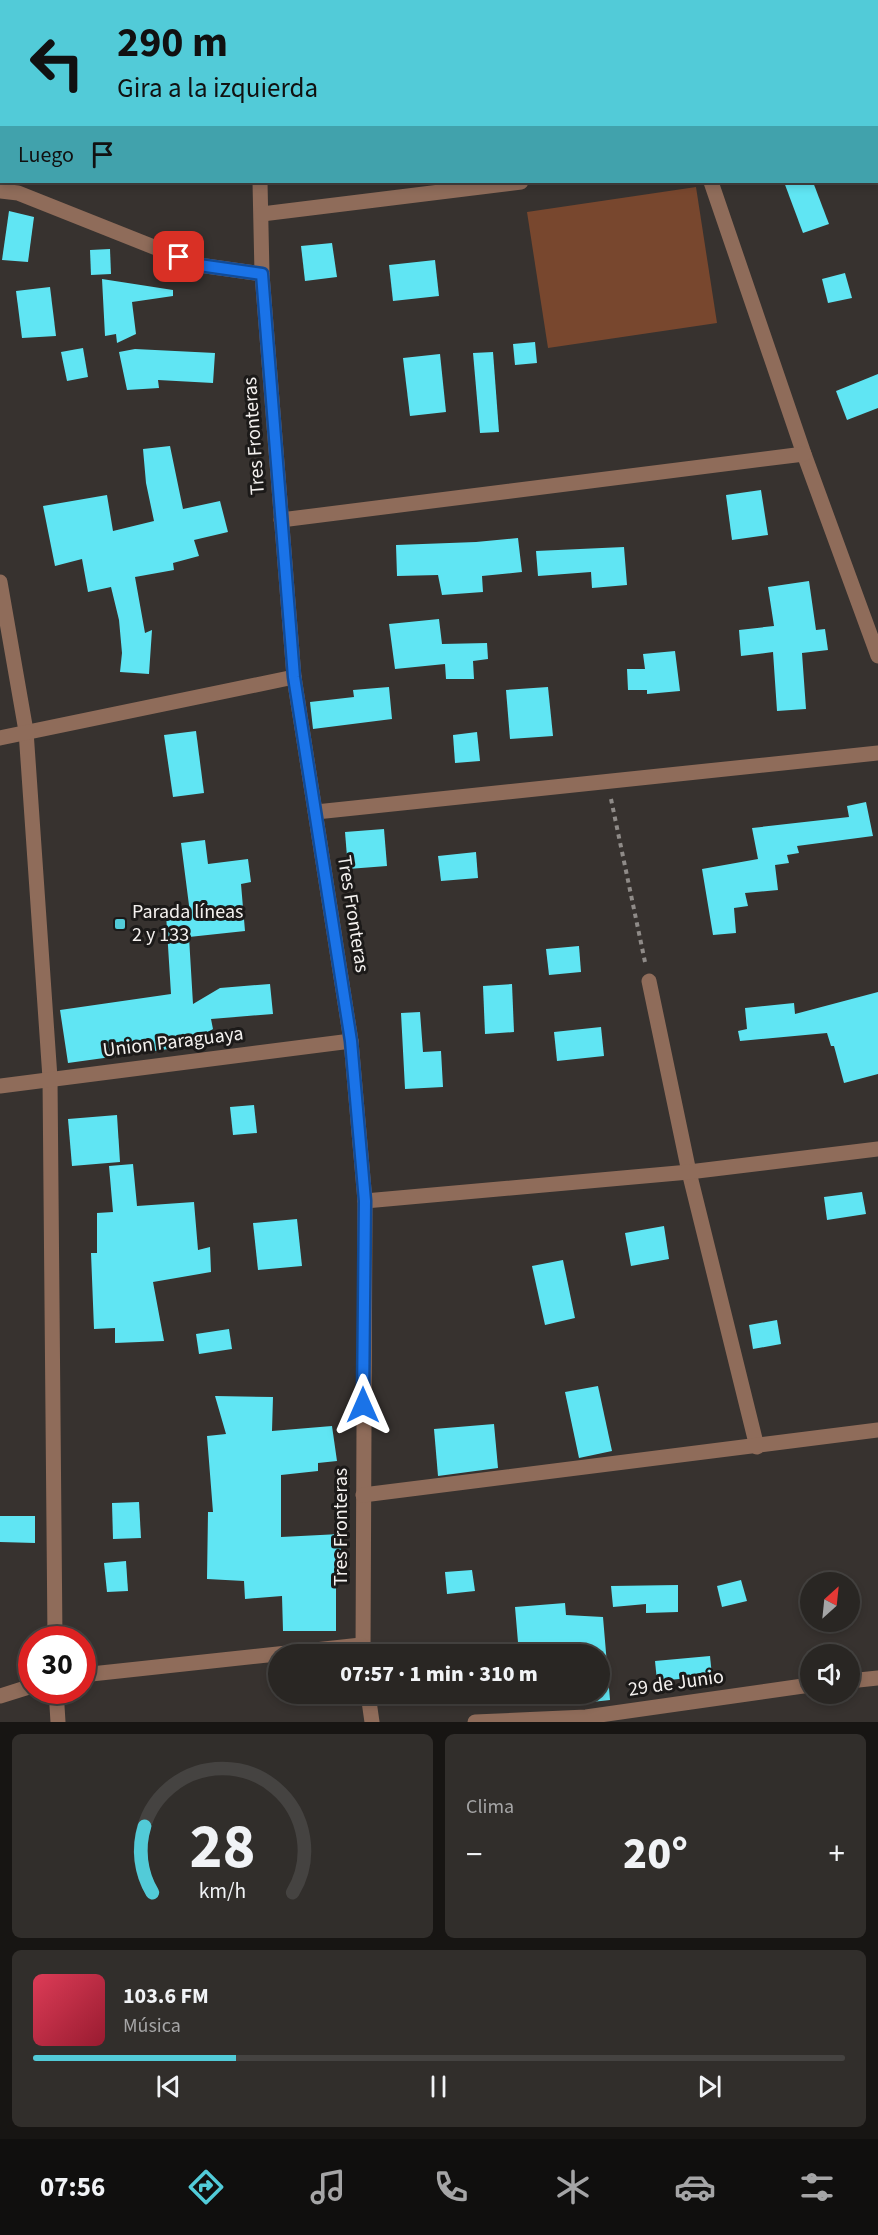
<!DOCTYPE html>
<html lang="es">
<head>
<meta charset="utf-8">
<style>
  :root { --surface:#292623; --page:#312e2b; --text:#f1f3f6; --muted:#a5a5a6; --line:#454341; --accent:#52cbd8 }
  body { margin:0; font-family:"Source Sans 3",sans-serif; background:var(--page); color:var(--text); height:100vh; display:flex; flex-direction:column; font-size:22px; white-space:nowrap }
  * { box-sizing:border-box; margin:0 }
  p { font-size:20px; color:var(--muted) }
  .icon { flex:none; width:33px; height:33px; fill:none; stroke:currentColor; stroke-width:2; stroke-linecap:round; stroke-linejoin:round }
  .map { position:relative; height:1722px; overflow:hidden }
  .sheet { display:flex; flex-direction:column; gap:12px; padding:12px; background:#171513; flex:1 }
  .sheet>* { flex:none }
  .guide { position:absolute; left:0px; top:0px; width:879px; height:183px; box-shadow:0 3px 9px #0003,0 0 0 2px var(--line); background:#52cbd8; color:#111; overflow:hidden }
  .needle { width:39px; rotate:27deg }
  .tools { position:absolute; left:800px; top:1572px; display:grid; gap:12px }
  .tools a { display:grid; place-items:center; width:60px; height:60px; border-radius:50%; background:var(--surface); box-shadow:0 3px 9px #0003,0 0 0 2px var(--line); font-size:30px }
  .speed { position:absolute; left:18px; top:1626px; display:flex; gap:12px; font-size:30px; font-weight:700; text-align:center }
  .speed>* { display:grid; place-content:center; width:78px; height:78px; border-radius:50%; background:var(--surface); box-shadow:0 3px 9px #0003,0 0 0 2px var(--line); line-height:1 }
  .speed .limit { border:9px solid #d22; background:#fff; color:#111 }
  .pin { position:absolute; display:grid; place-items:center; width:51px; height:51px; color:#fff; margin:-26px; border-radius:12px; box-shadow:0 3px 9px #0006 }
  .me { position:absolute; width:66px; margin:-33px; rotate:0deg; stroke-linejoin:round; filter:drop-shadow(0 0 4px #0008) }
  .turn { display:flex; align-items:center; gap:21px; height:126px; padding:0 18px; font-size:27px }
  .turn .icon { width:78px; height:78px; stroke-width:2.5 }
  .turn b { display:block; font-size:42px; line-height:51px }
  .then { display:flex; align-items:center; height:57px; padding:0 18px; background:#0003; gap:12px; font-size:22px }
  .big { font-size:45px; font-weight:800; line-height:1.1 }
  .sheet .card { flex:1; display:flex; flex-direction:column; justify-content:center; gap:9px; min-width:0; padding:0 21px; border-radius:9px; background:var(--page) }
  .sheet .dial { align-items:center; gap:0 }
  .dial svg { height:156px; overflow:visible; fill:none; stroke:var(--line); stroke-width:7; stroke-linecap:round; text-anchor:middle }
  .dial text { fill:var(--text); stroke:none }
  .song { display:flex; align-items:center; gap:18px }
  .cover { width:72px; height:72px; border-radius:9px; background:linear-gradient(135deg,hsl(350 70% 55%),hsl(350 70% 35%)) }
  .played { height:6px; border-radius:3px; background:linear-gradient(90deg,var(--accent) 25%,var(--line) 25%) }
  .keys { display:flex; justify-content:space-around; direction:ltr }
  .heat { display:flex; justify-content:space-between; align-items:center; font-size:33px; direction:ltr }
  .sheet .tiles { flex:1; display:grid; gap:12px; grid-template-columns:1fr 1fr }
  .card:last-child { grid-column:span 2 }
  .trip { position:absolute; left:268px; top:1644px; width:342px; height:60px; border-radius:30px; background:var(--surface); box-shadow:0 3px 9px #0003,0 0 0 2px var(--line); font-weight:800; line-height:60px; text-align:center }
  .menu { display:flex; height:96px; justify-content:space-around; align-items:center; background:#100f0e; color:var(--muted) }
  .menu .icon { width:42px; height:42px }
  .menu .selected { color:var(--accent) }
  .menu b { font-size:27px; color:var(--text) }
  .map>svg:first-child { display:block }
  .green { fill:#78472e }
  .building { fill:#60e5f3 }
  .lines { fill:none; stroke-linecap:round; stroke-linejoin:round }
  .path { stroke:#8f8b88; stroke-width:4; stroke-dasharray:4.5 4.5; stroke-linecap:butt }
  .minor { stroke:#8f6c5a; stroke-width:15 }
  .tertiary { stroke:#8f6c5a; stroke-width:15 }
  .route-casing { stroke:#114b97; stroke-width:15 }
  .route { stroke:#1a73e8; stroke-width:10 }
  .poi-dot { fill:#52cbd8; stroke:#1c1a19; stroke-width:2 }
  .labels { text-anchor:middle; dominant-baseline:central; stroke-width:6; stroke-linejoin:round; paint-order:stroke }
  .street-label { font-size:20px; fill:#f4f1ef; stroke:#1c1a19 }
  .poi-label { font-size:20px; fill:#f4f1ef; stroke:#1c1a19; text-anchor:start }
</style>
</head>
<body>
<div class="map">
<svg width="878" height="1722" viewBox="0 0 878 1722">
  <rect width="100%" height="100%" fill="#37322f"/>
  <path class="green" d="M 696,187 L 717,323 L 548,348 L 527,212 Z"/>
  <g class="building">
    <path d="M 784,182 L 813,182 L 829,224 L 803,233 Z"/>
    <path d="M 9,211 L 34,217 L 28,262 L 2,260 Z"/>
    <path d="M 332,243 L 337,277 L 305,281 L 301,246 Z"/>
    <path d="M 110,249 L 111,274 L 91,275 L 90,250 Z"/>
    <path d="M 435,260 L 439,296 L 393,301 L 389,265 Z"/>
    <path d="M 845,273 L 852,298 L 828,303 L 822,279 Z"/>
    <path d="M 102,279 L 173,290 L 173,296 L 132,302 L 136,334 L 117,343 L 116,334 L 105,336 Z"/>
    <path d="M 50,287 L 56,336 L 22,338 L 16,291 Z"/>
    <path d="M 535,342 L 537,363 L 515,365 L 513,344 Z"/>
    <path d="M 83,348 L 88,377 L 67,381 L 61,352 Z"/>
    <path d="M 135,349 L 215,353 L 213,383 L 158,380 L 159,388 L 127,390 L 119,352 Z"/>
    <path d="M 493,352 L 499,432 L 480,433 L 473,353 Z"/>
    <path d="M 440,354 L 446,412 L 410,416 L 403,358 Z"/>
    <path d="M 878,374 L 878,408 L 847,420 L 836,391 Z"/>
    <path d="M 170,446 L 183,509 L 220,501 L 228,532 L 194,540 L 199,556 L 173,563 L 174,570 L 135,577 L 145,633 L 152,630 L 149,674 L 120,672 L 122,653 L 119,620 L 111,587 L 88,592 L 82,559 L 55,566 L 43,506 L 107,495 L 113,531 L 154,521 L 146,483 L 143,449 Z"/>
    <path d="M 761,490 L 768,535 L 732,540 L 726,495 Z"/>
    <path d="M 518,538 L 522,572 L 482,576 L 483,592 L 442,595 L 438,575 L 397,576 L 396,545 L 476,542 Z"/>
    <path d="M 624,547 L 627,585 L 592,588 L 591,572 L 538,576 L 536,551 Z"/>
    <path d="M 809,581 L 816,630 L 825,629 L 828,650 L 802,653 L 806,709 L 777,711 L 773,652 L 741,656 L 739,630 L 774,626 L 768,587 Z"/>
    <path d="M 439,619 L 442,644 L 487,643 L 488,659 L 473,661 L 474,679 L 446,679 L 445,664 L 395,669 L 389,624 Z"/>
    <path d="M 675,651 L 680,691 L 647,694 L 647,690 L 628,690 L 627,669 L 645,669 L 643,654 Z"/>
    <path d="M 389,687 L 392,719 L 313,729 L 310,702 L 354,697 L 353,690 Z"/>
    <path d="M 548,687 L 553,736 L 510,739 L 506,690 Z"/>
    <path d="M 196,731 L 204,793 L 173,797 L 164,735 Z"/>
    <path d="M 477,732 L 480,761 L 455,763 L 453,735 Z"/>
    <path d="M 866,802 L 873,836 L 797,846 L 799,853 L 787,855 L 789,863 L 775,865 L 778,890 L 745,893 L 748,906 L 734,908 L 736,933 L 713,935 L 702,869 L 758,859 L 752,828 L 849,817 L 847,806 Z"/>
    <path d="M 384,829 L 387,866 L 348,869 L 345,832 Z"/>
    <path d="M 205,840 L 208,864 L 248,859 L 251,882 L 241,884 L 245,931 L 189,937 L 193,1004 L 220,988 L 270,984 L 273,1014 L 211,1019 L 213,1029 L 183,1047 L 68,1063 L 60,1010 L 171,994 L 166,914 L 190,913 L 181,843 Z"/>
    <path d="M 476,852 L 478,878 L 441,881 L 438,856 Z"/>
    <path d="M 579,946 L 581,972 L 549,975 L 546,949 Z"/>
    <path d="M 512,984 L 514,1032 L 485,1034 L 483,986 Z"/>
    <path d="M 878,992 L 878,1074 L 844,1083 L 834,1046 L 831,1046 L 827,1033 L 740,1041 L 738,1031 L 747,1029 L 745,1008 L 794,1003 L 795,1014 Z"/>
    <path d="M 420,1012 L 423,1052 L 441,1051 L 443,1087 L 405,1089 L 401,1013 Z"/>
    <path d="M 601,1027 L 604,1056 L 557,1061 L 554,1032 Z"/>
    <path d="M 254,1105 L 257,1133 L 233,1135 L 230,1107 Z"/>
    <path d="M 117,1115 L 120,1162 L 72,1166 L 68,1119 Z"/>
    <path d="M 133,1164 L 137,1206 L 194,1202 L 198,1250 L 210,1247 L 211,1272 L 153,1282 L 164,1341 L 115,1343 L 115,1328 L 94,1329 L 91,1253 L 97,1253 L 97,1213 L 113,1212 L 109,1166 Z"/>
    <path d="M 862,1192 L 866,1214 L 827,1220 L 824,1197 Z"/>
    <path d="M 297,1219 L 302,1266 L 258,1270 L 253,1223 Z"/>
    <path d="M 664,1226 L 669,1259 L 631,1266 L 625,1233 Z"/>
    <path d="M 563,1260 L 575,1318 L 545,1325 L 532,1266 Z"/>
    <path d="M 777,1320 L 781,1344 L 753,1349 L 749,1325 Z"/>
    <path d="M 229,1329 L 232,1349 L 199,1354 L 196,1334 Z"/>
    <path d="M 598,1386 L 612,1451 L 579,1458 L 565,1392 Z"/>
    <path d="M 215,1396 L 273,1397 L 272,1431 L 332,1426 L 337,1461 L 318,1463 L 318,1471 L 281,1475 L 281,1537 L 340,1534 L 342,1571 L 336,1572 L 336,1631 L 283,1631 L 282,1596 L 245,1599 L 244,1581 L 207,1579 L 208,1512 L 213,1512 L 207,1436 L 226,1434 Z"/>
    <path d="M 494,1424 L 498,1468 L 438,1476 L 434,1429 Z"/>
    <path d="M 139,1502 L 141,1538 L 113,1539 L 112,1503 Z"/>
    <path d="M 0,1516 L 35,1516 L 35,1543 L 0,1542 Z"/>
    <path d="M 126,1561 L 128,1591 L 107,1592 L 104,1563 Z"/>
    <path d="M 472,1570 L 475,1591 L 447,1594 L 445,1572 Z"/>
    <path d="M 741,1580 L 747,1601 L 722,1607 L 717,1586 Z"/>
    <path d="M 678,1585 L 678,1612 L 646,1613 L 646,1604 L 613,1607 L 611,1586 Z"/>
    <path d="M 565,1603 L 566,1615 L 603,1617 L 610,1700 L 583,1703 L 583,1694 L 600,1694 L 600,1654 L 519,1654 L 515,1607 Z"/>
    <path d="M 710,1656 L 712,1676 L 657,1681 L 655,1661 Z"/>
  </g>
  <g class="lines">
    <path class="path" d="M 611,799 L 645,962"/>
    <g class="minor">
      <path d="M 245,0 L 245,2"/>
      <path d="M 646,0 L 646,2"/>
      <path d="M 260,182 L 262,274 L 294,677 L 351,1041 L 365,1201 L 363,1654"/>
      <path d="M 711,182 L 804,454 L 878,656"/>
      <path d="M 0,191 L 18,193 L 199,265 L 262,274"/>
      <path d="M 262,214 L 521,182"/>
      <path d="M 281,520 L 804,454"/>
      <path d="M 0,582 L 26,731 L 50,1078 L 55,1640"/>
      <path d="M 0,738 L 294,677"/>
      <path d="M 316,812 L 878,753"/>
      <path d="M 649,981 L 689,1172 L 757,1447"/>
      <path d="M 0,1086 L 351,1041"/>
      <path d="M 365,1201 L 689,1172 L 878,1149"/>
      <path d="M 363,1495 L 878,1430"/>
      <path d="M 82,1675 L 361,1645"/>
      <path d="M 56,1690 L 58,1722"/>
      <path d="M 368,1694 L 372,1722"/>
      <path d="M 0,1696 L 32,1686"/>
    </g>
    <g class="tertiary">
      <path d="M 849,1681 L 878,1678"/>
      <path d="M 475,1722 L 586,1717 L 810,1685"/>
    </g>
  </g>
  <g class="lines">
    <defs>
      <path id="route" d="M 179,257 L 199,265 L 262,274 L 294,677 L 351,1041 L 365,1201 L 363,1405"/>
    </defs>
    <use href="#route" class="route-casing"/>
    <use href="#route" class="route"/>
  </g>
  <rect class="poi-dot" x="114" y="918" width="12" height="12" rx="3"/>
  <g class="labels">
    <g class="street-label">
      <text transform="translate(254 436) rotate(-94)">Tres Fronteras</text>
      <text transform="translate(353 914) rotate(81)">Tres Fronteras</text>
      <text transform="translate(173 1042) rotate(-7)">Union Paraguaya</text>
      <text transform="translate(341 1527) rotate(-90)">Tres Fronteras</text>
      <text transform="translate(676 1683) rotate(-8)">29 de Junio</text>
    </g>
    <g class="poi-label">
      <text x="132" y="912">Parada líneas<tspan x="132" dy="23">2 y 133</tspan></text>
    </g>
  </g>
</svg>
<div class="tools">
<a><svg class="needle" viewBox="-14 -14 28 28"><path d="M0-13l5 13h-10z" fill="#e53935"/><path d="M0 13l5-13h-10z" fill="#a5a5a6"/></svg></a>
<a><svg class="icon" aria-label="sound" viewBox="0 0 24 24"><path d="M4 9h4l5-4v14l-5-4H4zM17 9q2 3 0 6"/></svg></a>
</div>
<div class="speed"><div class="limit">30</div></div>
<div class="pin" style="left:179px;top:257px;background:#d93025"><svg class="icon" aria-label="arrive" viewBox="0 0 24 24"><path d="M6 21V4h12l-3 4 3 4H6"/></svg></div>
<svg class="me" style="left:363px;top:1405px" viewBox="-20 -20 40 40"><path d="M0-17L14 15 0 8-14 15z" fill="#1a73e8" stroke="#fff" stroke-width="4"/></svg>
<div class="trip">07:57 · 1 min · 310 m</div>
<div class="guide">
<div class="turn"><svg class="icon" aria-label="left" viewBox="0 0 24 24"><path d="M17 20v-9H6M10 6l-5 5 5 5"/></svg><div><b>290 m</b>Gira a la izquierda</div></div>
<div class="then">Luego<svg class="icon" aria-label="arrive" viewBox="0 0 24 24"><path d="M6 21V4h12l-3 4 3 4H6"/></svg></div>
</div>
</div>
<section class="sheet">
<div class="tiles">
<div class="card dial"><svg viewBox="0 0 100 80">
<path d="M14 69A42 42 0 1 1 86 69"/>
<path d="M14 69A42 42 0 0 1 10 35" stroke="#52cbd8"/>
<text x="50" y="56" font-size="32" font-weight="700">28</text>
<text x="50" y="72" font-size="11">km/h</text>
</svg></div>
<div class="card"><p>Clima</p>
<div class="heat"><a>−</a><b class="big">20°</b><a>+</a></div>
</div>
<div class="card">
<div class="song"><i class="cover"></i><div><b>103.6 FM</b><p>Música</p></div></div>
<div class="played"></div>
<div class="keys"><svg class="icon" aria-label="previous" viewBox="0 0 24 24"><path d="M18 5L8 12l10 7zM5 5v14"/></svg><svg class="icon" aria-label="pause" viewBox="0 0 24 24"><path d="M8 5v14M16 5v14"/></svg><svg class="icon" aria-label="next" viewBox="0 0 24 24"><path d="M6 5l10 7-10 7zM19 5v14"/></svg></div>
</div>
</div>
</section>
<nav class="menu">
<b>07:56</b>
<svg class="icon selected" aria-label="directions" viewBox="0 0 24 24"><path d="M12 3l9 9-9 9-9-9zM9 14v-3h6M13 9l2 2-2 2"/></svg>
<svg class="icon" aria-label="music" viewBox="0 0 24 24"><path d="M9 18V5l10-2v13"/><circle cx="6" cy="18" r="3"/><circle cx="16" cy="16" r="3"/></svg>
<svg class="icon" aria-label="phone" viewBox="0 0 24 24"><path d="M5 4h4l2 5-3 2q2 4 5 5l2-3 5 2v4C11 20 4 13 5 4z"/></svg>
<svg class="icon" aria-label="climate" viewBox="0 0 24 24"><path d="M12 3v18M4 7l16 10M4 17L20 7"/></svg>
<svg class="icon" aria-label="car" viewBox="0 0 24 24"><path d="M5 17H2v-5l4-1 3-4h7l3 4 3 1v5h-3M9 17h6M6 11h13"/><circle cx="7" cy="17" r="2"/><circle cx="17" cy="17" r="2"/></svg>
<svg class="icon" aria-label="filters" viewBox="0 0 24 24"><path d="M4 7h16M4 17h16"/><circle cx="9" cy="7" r="2"/><circle cx="15" cy="17" r="2"/></svg>
</nav>
</body>
</html>
